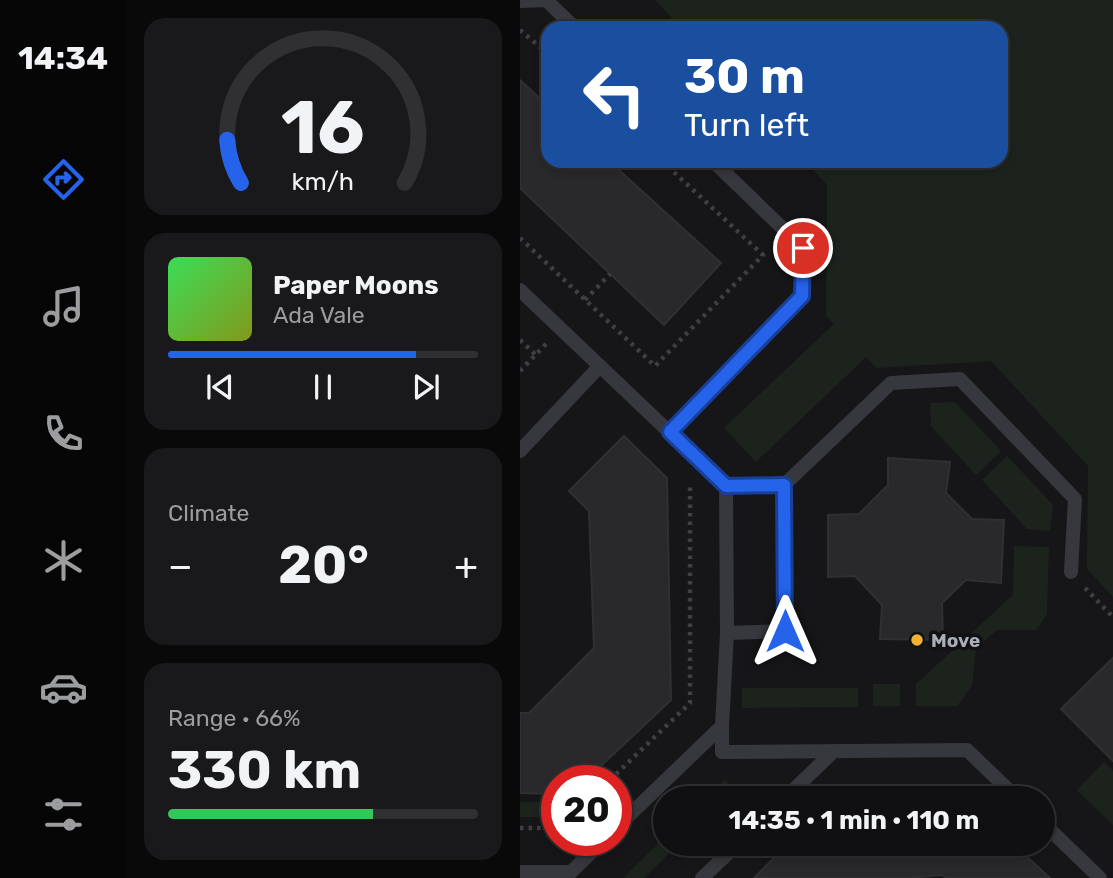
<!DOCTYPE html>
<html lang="en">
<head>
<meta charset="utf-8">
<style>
  :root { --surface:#101012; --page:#19191b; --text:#f1f3f6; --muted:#9c9d9f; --line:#303032; --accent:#2563eb }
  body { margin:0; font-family:Rubik,sans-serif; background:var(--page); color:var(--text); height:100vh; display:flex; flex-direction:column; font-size:26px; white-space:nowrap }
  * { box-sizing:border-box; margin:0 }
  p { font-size:23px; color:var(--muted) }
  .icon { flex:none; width:38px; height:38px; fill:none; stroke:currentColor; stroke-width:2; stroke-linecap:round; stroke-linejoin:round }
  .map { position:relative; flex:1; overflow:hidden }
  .panel { display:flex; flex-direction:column; gap:18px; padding:18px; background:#09090a; width:394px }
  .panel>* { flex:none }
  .top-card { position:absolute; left:21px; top:21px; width:467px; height:147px; border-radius:21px; box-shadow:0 4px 10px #0003,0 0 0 2px var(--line); background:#1a4fa0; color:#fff; overflow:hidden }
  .speed { position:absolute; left:21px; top:765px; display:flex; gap:14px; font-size:35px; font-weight:700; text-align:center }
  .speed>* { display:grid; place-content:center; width:91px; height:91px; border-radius:50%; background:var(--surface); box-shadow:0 4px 10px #0003,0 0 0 2px var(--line); line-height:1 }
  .speed .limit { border:10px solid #d22; background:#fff; color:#111 }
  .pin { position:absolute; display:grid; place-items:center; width:60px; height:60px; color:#fff; margin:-30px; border:4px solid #fff; border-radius:50%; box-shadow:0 2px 7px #0007 }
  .me { position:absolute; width:77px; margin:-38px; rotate:0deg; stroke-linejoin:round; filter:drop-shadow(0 0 5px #0008) }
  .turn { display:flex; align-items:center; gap:24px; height:147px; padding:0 28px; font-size:32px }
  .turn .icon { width:91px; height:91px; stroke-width:2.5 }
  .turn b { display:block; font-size:49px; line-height:60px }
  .big { font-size:52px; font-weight:700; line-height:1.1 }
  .panel .tile { flex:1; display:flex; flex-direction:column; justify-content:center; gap:10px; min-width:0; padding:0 24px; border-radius:21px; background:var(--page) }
  .panel .dial { align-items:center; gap:0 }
  .dial svg { height:182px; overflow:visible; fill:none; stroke:var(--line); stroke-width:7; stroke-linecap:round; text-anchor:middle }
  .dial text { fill:var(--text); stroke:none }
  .song { display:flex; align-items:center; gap:21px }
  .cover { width:84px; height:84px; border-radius:10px; background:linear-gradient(135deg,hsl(130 70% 55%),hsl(70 70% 35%)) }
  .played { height:7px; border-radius:4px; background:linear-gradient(90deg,var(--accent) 80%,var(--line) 80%) }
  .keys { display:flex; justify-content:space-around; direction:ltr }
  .heat { display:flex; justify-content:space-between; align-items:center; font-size:38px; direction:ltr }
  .charge { height:10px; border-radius:5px; background:linear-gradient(90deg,#34c759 66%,var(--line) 0) }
  .trip { position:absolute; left:133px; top:786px; width:402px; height:70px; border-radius:35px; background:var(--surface); box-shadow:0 4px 10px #0003,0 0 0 2px var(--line); font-weight:700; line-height:70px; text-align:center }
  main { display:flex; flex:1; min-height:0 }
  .menu { display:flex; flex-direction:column; width:126px; justify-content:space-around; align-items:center; background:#060607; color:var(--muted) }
  .menu .icon { width:49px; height:49px }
  .menu .active { color:var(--accent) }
  .menu b { font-size:32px; color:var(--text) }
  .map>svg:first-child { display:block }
  .green { fill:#1c231d }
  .building { fill:#29292c; stroke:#303034; stroke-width:2 }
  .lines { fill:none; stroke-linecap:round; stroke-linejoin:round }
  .path { stroke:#3d3f44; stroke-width:4.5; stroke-dasharray:3.5 5; stroke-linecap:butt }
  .service { stroke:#37383d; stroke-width:14 }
  .route-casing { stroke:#184099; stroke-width:18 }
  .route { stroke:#2563eb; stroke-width:12 }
  .poi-dot { fill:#f2b134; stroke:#111113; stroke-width:2.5 }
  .labels { text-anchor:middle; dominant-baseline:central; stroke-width:7; stroke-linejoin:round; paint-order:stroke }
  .poi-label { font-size:19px; font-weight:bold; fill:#a8adb8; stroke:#111113; text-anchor:start }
</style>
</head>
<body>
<main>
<nav class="menu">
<b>14:34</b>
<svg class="icon active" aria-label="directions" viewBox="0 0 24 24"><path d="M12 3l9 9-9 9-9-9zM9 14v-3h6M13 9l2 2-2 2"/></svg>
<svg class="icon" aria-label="music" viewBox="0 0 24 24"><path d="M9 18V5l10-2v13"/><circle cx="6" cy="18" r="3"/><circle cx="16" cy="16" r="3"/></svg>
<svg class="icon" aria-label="phone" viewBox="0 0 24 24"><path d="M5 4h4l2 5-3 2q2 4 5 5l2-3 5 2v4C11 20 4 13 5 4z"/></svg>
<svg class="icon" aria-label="climate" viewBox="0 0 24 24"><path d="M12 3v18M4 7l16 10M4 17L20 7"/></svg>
<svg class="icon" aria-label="car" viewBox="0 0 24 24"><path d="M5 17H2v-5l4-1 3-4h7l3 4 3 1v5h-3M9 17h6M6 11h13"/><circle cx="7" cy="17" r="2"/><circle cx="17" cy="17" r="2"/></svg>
<svg class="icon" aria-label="filters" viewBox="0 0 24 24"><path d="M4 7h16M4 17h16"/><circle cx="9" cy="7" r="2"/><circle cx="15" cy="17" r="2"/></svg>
</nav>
<section class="panel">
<div class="tile dial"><svg viewBox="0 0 100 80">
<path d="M14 69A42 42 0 1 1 86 69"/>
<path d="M14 69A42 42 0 0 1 8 50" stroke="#2563eb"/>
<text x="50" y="56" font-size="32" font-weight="700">16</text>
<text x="50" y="72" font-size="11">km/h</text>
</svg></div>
<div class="tile">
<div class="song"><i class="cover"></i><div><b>Paper Moons</b><p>Ada Vale</p></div></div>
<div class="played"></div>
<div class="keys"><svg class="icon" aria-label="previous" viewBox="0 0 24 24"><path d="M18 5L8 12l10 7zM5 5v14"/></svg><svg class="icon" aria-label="pause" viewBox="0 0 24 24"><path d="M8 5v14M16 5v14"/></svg><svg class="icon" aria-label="next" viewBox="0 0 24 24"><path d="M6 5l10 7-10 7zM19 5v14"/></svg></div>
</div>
<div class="tile"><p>Climate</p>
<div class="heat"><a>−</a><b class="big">20°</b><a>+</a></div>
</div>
<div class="tile"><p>Range · 66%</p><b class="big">330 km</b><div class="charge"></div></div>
</section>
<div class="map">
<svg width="594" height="878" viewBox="0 0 594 878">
  <rect width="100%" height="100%" fill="#161618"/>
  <g class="green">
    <path d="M 135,0 L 593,0 L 593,597 L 567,569 L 568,466 L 471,361 L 357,368 L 346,357 L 236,462 L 204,428 L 314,324 L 306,315 L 307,185 L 285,161 L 481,161 L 481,28 L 161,28 Z"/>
    <path d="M 435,402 L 481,451 L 456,475 L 411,426 L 410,403 Z"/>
    <path d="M 487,456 L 533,505 L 530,531 L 507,529 L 462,480 Z"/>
    <path d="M 494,546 L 529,547 L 527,614 L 516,630 L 477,630 L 456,648 L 452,686 L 437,706 L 396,706 L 396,684 L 493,595 Z"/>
    <rect x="353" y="684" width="27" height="22"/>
    <path d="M 222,688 L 338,688 L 338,707 L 222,708 Z"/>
    <path d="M 584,762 L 593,771 L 593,825 L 557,790 Z"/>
    <path d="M 205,779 L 215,790 L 206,798 L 185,798 Z"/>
    <rect x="0" y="802" width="37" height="15"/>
    <path d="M 145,837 L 145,844 L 159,844 L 124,878 L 103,878 Z"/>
  </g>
  <g class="building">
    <path d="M 0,80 L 28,106 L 28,161 L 89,161 L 201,263 L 144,325 L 0,188 Z"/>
    <path d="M 104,436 L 147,478 L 151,700 L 66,780 L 37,780 L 37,794 L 0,793 L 0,713 L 9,713 L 74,648 L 69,511 L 49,491 Z"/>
    <path d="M 368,458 L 430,462 L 426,493 L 452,519 L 484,520 L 481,583 L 446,580 L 422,603 L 423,640 L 360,639 L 362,605 L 335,576 L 308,577 L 308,515 L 339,514 L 368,485 Z"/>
    <path d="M 594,657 L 594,762 L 541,709 Z"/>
    <path d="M 268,844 L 493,844 L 530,878 L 426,878 L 422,875 L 386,878 L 234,878 Z"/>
  </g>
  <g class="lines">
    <g class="path">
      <path d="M 0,30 L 28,54"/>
      <path d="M 0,238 L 135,366 L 243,255 L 142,161"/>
      <path d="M 65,300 L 90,274"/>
      <path d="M 0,340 L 16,355"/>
      <path d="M 0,371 L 26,344"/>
      <path d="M 565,588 L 594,618"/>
      <path d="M 90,780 L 170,703 L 170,484"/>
      <path d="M 0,828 L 37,828"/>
    </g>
    <g class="service">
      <path d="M 0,1 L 26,0 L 55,28"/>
      <path d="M 0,290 L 206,486 L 264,485 L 265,631 L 207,633"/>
      <path d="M 150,432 L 282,296 L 283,248 L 193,161"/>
      <path d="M 0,451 L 80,366"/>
      <path d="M 264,485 L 371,383 L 440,379 L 555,499 L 551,572"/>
      <path d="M 202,726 L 207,633 L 206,486"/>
      <path d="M 265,798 L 314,751"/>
      <path d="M 523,823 L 580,878"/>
      <path d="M 96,828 L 202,726 L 202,752 L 447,750 L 497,798"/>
      <path d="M 0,872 L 51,872 L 84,840"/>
      <path d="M 182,878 L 218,844"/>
    </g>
  </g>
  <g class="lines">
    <defs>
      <path id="route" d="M 265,631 L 264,485 L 206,486 L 150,432 L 282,296 L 283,248"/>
    </defs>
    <use href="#route" class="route-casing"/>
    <use href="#route" class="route"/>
  </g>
  <circle class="poi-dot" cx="397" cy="640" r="7"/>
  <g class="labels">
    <g class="poi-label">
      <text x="411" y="640">Move</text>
    </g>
  </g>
</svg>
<div class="speed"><div class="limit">20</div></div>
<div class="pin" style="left:283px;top:248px;background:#d93025"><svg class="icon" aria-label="arrive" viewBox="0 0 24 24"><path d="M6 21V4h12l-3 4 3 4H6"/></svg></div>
<svg class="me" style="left:265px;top:631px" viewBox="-20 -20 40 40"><path d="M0-17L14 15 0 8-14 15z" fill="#2563eb" stroke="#fff" stroke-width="4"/></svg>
<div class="trip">14:35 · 1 min · 110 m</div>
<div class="top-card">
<div class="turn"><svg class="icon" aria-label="left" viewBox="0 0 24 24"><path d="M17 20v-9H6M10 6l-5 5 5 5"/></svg><div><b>30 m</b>Turn left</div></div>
</div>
</div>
</main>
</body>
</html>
